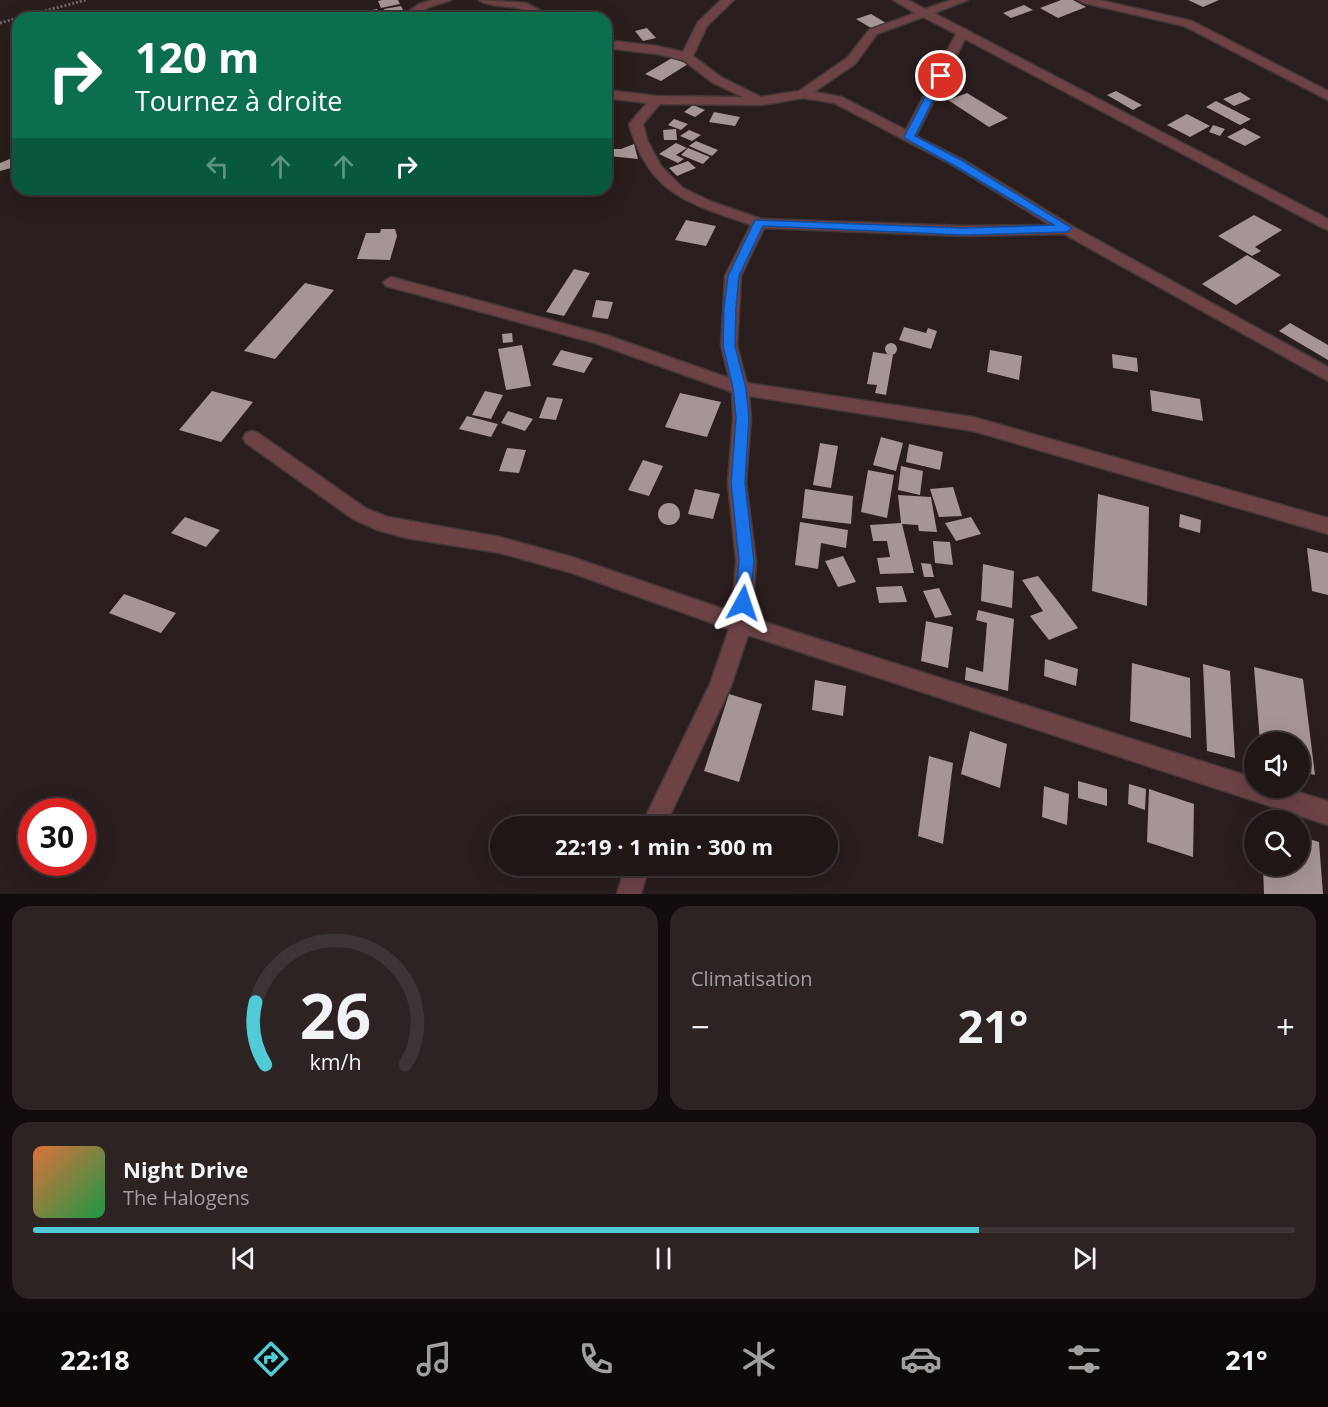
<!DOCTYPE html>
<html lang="fr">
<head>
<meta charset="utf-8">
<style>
  :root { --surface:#201616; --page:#2d2323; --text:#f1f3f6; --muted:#a29fa1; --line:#3d3535; --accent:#52cbd9 }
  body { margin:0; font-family:"Open Sans",sans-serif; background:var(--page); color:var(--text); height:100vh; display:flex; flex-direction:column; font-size:22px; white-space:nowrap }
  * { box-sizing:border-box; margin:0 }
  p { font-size:20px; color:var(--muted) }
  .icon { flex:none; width:33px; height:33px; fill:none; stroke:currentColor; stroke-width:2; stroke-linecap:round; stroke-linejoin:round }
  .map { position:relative; height:894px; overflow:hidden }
  .side { display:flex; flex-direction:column; gap:12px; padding:12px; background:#120c0c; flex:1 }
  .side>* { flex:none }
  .guide { position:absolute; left:12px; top:12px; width:600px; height:183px; border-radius:18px; box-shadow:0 6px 24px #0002,0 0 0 2px var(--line); background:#0b6e4f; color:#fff; overflow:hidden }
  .fabs { position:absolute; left:1244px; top:732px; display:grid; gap:12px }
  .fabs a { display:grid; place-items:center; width:66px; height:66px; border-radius:50%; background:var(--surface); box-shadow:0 6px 24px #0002,0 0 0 2px var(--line); font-size:30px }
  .speed { position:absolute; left:18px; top:798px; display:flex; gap:12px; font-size:30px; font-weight:700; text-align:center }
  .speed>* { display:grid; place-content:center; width:78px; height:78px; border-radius:50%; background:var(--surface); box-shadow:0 6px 24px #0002,0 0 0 2px var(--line); line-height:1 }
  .speed .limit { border:9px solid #d22; background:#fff; color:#111 }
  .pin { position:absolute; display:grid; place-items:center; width:51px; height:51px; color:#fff; margin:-26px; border:3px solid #fff; border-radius:50%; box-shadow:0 2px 6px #0007 }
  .me { position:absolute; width:66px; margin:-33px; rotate:5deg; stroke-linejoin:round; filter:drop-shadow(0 0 4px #0008) }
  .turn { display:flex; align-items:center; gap:21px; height:126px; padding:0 24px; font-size:27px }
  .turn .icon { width:78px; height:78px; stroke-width:2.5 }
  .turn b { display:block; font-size:42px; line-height:51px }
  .lanes { display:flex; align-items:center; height:57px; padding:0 24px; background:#0003; justify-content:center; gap:30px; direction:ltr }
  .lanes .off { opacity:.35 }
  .big { font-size:45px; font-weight:700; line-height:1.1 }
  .side .tile { flex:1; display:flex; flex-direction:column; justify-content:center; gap:9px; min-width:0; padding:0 21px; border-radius:18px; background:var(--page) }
  .side .dial { align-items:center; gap:0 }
  .dial svg { height:156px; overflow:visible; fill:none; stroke:var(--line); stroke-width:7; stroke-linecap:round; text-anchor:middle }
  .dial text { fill:var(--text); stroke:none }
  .song { display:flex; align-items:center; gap:18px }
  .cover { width:72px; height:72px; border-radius:9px; background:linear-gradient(135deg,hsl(20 70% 55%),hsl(140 70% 35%)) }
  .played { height:6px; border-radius:3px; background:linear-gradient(90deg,var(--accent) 75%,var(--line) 75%) }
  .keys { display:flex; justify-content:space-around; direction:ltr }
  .heat { display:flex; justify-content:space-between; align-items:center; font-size:33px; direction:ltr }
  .side .tiles { flex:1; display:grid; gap:12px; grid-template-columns:1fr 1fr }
  .tile:last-child { grid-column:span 2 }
  .trip { position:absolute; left:490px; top:816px; width:348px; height:60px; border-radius:30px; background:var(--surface); box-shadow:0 6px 24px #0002,0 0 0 2px var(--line); font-weight:700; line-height:60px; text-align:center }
  .menu { display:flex; height:96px; justify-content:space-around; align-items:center; background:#0d0909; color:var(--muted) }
  .menu .icon { width:42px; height:42px }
  .menu .selected { color:var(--accent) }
  .menu b { font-size:27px; color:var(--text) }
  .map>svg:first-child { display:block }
  .building { fill:#a69596 }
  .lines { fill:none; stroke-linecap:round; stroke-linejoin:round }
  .street-casing { stroke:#443738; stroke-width:3 }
  .path { stroke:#706465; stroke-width:3; stroke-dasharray:2 2; stroke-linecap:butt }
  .street { fill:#6c4245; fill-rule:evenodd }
  .route { fill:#1a73e8; stroke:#114b97; stroke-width:1.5 }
</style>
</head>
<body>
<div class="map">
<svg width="1328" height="894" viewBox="0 0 1328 894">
  <rect width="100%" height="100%" fill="#2a1d1e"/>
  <g class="building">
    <path d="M 382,0 L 398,0 L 400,4 L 381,8 L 378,1 Z"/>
    <path d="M 1061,0 L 1073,0 L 1086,7 L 1058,18 L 1040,8 Z"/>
    <path d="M 1188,0 L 1219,0 L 1203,7 Z"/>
    <path d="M 1024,5 L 1033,10 L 1011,18 L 1003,13 Z"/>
    <path d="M 401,6 L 404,12 L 387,15 L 384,9 Z"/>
    <path d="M 377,9 L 379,14 L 365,17 L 362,12 Z"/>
    <path d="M 871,14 L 886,23 L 871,28 L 856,19 Z"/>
    <path d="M 647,28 L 656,38 L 643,41 L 635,31 Z"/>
    <path d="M 672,58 L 688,64 L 661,81 L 645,74 Z"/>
    <path d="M 1116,91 L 1142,105 L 1133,110 L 1107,95 Z"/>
    <path d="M 1240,92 L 1251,99 L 1234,106 L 1223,99 Z"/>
    <path d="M 967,93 L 1008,118 L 989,127 L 948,100 Z"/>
    <path d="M 1216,101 L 1251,119 L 1240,125 L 1206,107 Z"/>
    <path d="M 693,105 L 705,110 L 695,117 L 684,112 Z"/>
    <path d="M 714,112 L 740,117 L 735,126 L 709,122 Z"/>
    <path d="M 1187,114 L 1210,126 L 1190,137 L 1167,125 Z"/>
    <path d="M 674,119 L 688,124 L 681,130 L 668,125 Z"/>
    <path d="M 1213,125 L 1225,129 L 1220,136 L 1209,132 Z"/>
    <path d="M 1244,128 L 1261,137 L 1245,146 L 1227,137 Z"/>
    <path d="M 676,129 L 677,140 L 664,140 L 663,130 Z"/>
    <path d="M 689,130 L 701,135 L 692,141 L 680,136 Z"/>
    <path d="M 696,141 L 718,150 L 712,156 L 689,146 Z"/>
    <path d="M 676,143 L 687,148 L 676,155 L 684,159 L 678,163 L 659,154 Z"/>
    <path d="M 634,144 L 638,159 L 609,156 L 610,149 L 621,149 Z"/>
    <path d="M 688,148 L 710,157 L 703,164 L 681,155 Z"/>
    <path d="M 17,156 L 18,166 L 0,171 L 0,163 Z"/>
    <path d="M 688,161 L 696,168 L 677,176 L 669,168 Z"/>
    <path d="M 1254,215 L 1282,230 L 1255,247 L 1261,251 L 1252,256 L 1218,236 Z"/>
    <path d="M 686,220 L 716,226 L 706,246 L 675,240 Z"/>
    <path d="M 381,229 L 395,229 L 397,236 L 390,260 L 357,259 L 366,233 L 380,233 Z"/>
    <path d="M 1247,255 L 1281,275 L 1236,305 L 1202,284 Z"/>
    <path d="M 574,269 L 590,273 L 564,316 L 546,312 Z"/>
    <path d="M 305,283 L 334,290 L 275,359 L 244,351 Z"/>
    <path d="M 596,300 L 613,302 L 608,319 L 592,317 Z"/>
    <path d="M 1290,323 L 1328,345 L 1328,360 L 1279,331 Z"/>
    <path d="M 904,327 L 926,333 L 928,328 L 937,331 L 931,349 L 899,340 Z"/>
    <path d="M 512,333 L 513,342 L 503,343 L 502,334 Z"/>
    <circle cx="891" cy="349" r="6"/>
    <path d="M 522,345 L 531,386 L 506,390 L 498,349 Z"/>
    <path d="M 561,350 L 593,358 L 584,373 L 552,365 Z"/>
    <path d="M 990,350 L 1022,356 L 1019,380 L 987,372 Z"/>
    <path d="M 873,352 L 893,355 L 886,395 L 875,393 L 877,385 L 867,384 Z"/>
    <path d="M 1112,354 L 1137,358 L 1138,372 L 1113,368 Z"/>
    <path d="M 1150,390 L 1200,399 L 1203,421 L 1152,411 Z"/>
    <path d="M 212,391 L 253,402 L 221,442 L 179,430 Z"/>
    <path d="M 485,391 L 503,395 L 491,419 L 472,415 Z"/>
    <path d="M 680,393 L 721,402 L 707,437 L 665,427 Z"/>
    <path d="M 547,397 L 563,399 L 556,420 L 539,418 Z"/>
    <path d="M 508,411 L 533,419 L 525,431 L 501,423 Z"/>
    <path d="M 467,416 L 498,424 L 491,437 L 459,429 Z"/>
    <path d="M 881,437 L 903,443 L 896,471 L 873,465 Z"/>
    <path d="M 820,443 L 838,446 L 831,488 L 813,485 Z"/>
    <path d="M 909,444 L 943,452 L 940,470 L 906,462 Z"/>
    <path d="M 507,448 L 526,450 L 519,473 L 499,471 Z"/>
    <path d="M 643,460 L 663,466 L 649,496 L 628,490 Z"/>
    <path d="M 901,466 L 923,471 L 920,495 L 898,490 Z"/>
    <path d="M 868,470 L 894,475 L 887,518 L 861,512 Z"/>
    <path d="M 953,487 L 962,516 L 939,517 L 930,489 Z"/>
    <path d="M 695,489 L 720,494 L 713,519 L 688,514 Z"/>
    <path d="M 805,489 L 853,496 L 851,524 L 802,518 Z"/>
    <path d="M 1098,494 L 1149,507 L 1147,606 L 1092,591 Z"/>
    <path d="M 898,495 L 931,497 L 937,532 L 919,531 L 918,525 L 902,524 L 914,573 L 880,574 L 877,558 L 890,557 L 887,541 L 873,541 L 870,525 L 901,523 Z"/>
    <circle cx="669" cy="514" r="11"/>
    <path d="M 1180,514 L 1201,520 L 1200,533 L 1179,527 Z"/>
    <path d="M 185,517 L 220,530 L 206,547 L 171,533 Z"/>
    <path d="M 971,517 L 981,534 L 956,541 L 945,523 Z"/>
    <path d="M 800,522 L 848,530 L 846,548 L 821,543 L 818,569 L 795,565 Z"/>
    <path d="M 933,541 L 950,542 L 953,565 L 935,563 Z"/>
    <path d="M 1307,548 L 1328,553 L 1328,595 L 1312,591 Z"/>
    <path d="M 843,556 L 856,582 L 838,587 L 825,561 Z"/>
    <path d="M 921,563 L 931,564 L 934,577 L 924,577 Z"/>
    <path d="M 983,564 L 1014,571 L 1012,608 L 981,601 Z"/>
    <path d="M 1038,576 L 1060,604 L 1078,628 L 1049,640 L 1030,616 L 1043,611 L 1022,580 Z"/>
    <path d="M 902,586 L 907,602 L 879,603 L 876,587 Z"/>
    <path d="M 939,588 L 952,615 L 935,618 L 923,591 Z"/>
    <path d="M 124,594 L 176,613 L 161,633 L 109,613 Z"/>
    <path d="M 978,610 L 1014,619 L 1008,691 L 965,680 L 966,667 L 983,672 L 987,623 L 976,620 Z"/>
    <path d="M 926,621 L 953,627 L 948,668 L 921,661 Z"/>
    <path d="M 1045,659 L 1078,669 L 1076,686 L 1044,676 Z"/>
    <path d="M 1132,663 L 1190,678 L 1191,738 L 1130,721 Z"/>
    <path d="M 1203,664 L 1230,671 L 1235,758 L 1207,751 Z"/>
    <path d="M 1254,667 L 1303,679 L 1315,775 L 1299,771 L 1299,742 L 1260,742 Z"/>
    <path d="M 815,680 L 846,686 L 843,716 L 812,710 Z"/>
    <path d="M 729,694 L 762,704 L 739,782 L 704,771 Z"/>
    <path d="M 970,731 L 1007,744 L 1000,788 L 961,774 Z"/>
    <path d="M 929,756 L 953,763 L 943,844 L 918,836 Z"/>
    <path d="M 1078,781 L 1107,789 L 1107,806 L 1078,798 Z"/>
    <path d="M 1129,784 L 1146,789 L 1145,810 L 1128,804 Z"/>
    <path d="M 1044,786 L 1069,794 L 1067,825 L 1042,817 Z"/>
    <path d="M 1149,789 L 1194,804 L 1193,857 L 1147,842 Z"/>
    <path d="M 1299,836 L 1319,842 L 1323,894 L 1264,894 L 1263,866 L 1299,866 Z"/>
  </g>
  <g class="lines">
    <defs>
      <g id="street">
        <path d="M 432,0 L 451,0 L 427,8 L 413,18 L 399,18 L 419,4 Z"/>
        <path d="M 479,0 L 526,3 L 555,18 C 537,18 537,13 522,9 C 509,5 490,8 479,0 Z"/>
        <path d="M 721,0 L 734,0 L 707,26 L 693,56 L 721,77 L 761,97 L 799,91 L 847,58 L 869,30 L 915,13 L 893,0 L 908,0 L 925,9 L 951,0 L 968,0 L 934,13 L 1328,219 L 1328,230 L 1323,228 L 965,39 L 916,136 L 964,160 L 1072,226 L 1328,367 L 1328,381 L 1064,234 L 964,236 L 764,228 L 741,276 L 737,346 L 747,383 L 973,417 L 1328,518 L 1328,534 L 973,431 L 749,396 L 751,419 L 746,483 L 756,561 L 752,618 L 1254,778 L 1254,788 L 1285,788 L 1328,801 L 1328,825 L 748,635 L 731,686 L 665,826 L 641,826 L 710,684 L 729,629 L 572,573 L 500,553 L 406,538 L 377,530 L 353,519 L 246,443 L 243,438 L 246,433 L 252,431 L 258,433 L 367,509 L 388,517 L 500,537 L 572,557 L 732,612 L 736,561 L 728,483 L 733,419 L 732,392 L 595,343 L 386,286 L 383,282 L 391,277 L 606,335 L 729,378 L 721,346 L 725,276 L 751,225 C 689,203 649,195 629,124 L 647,103 L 606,98 L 606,90 L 657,96 L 743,97 L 713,83 L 683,60 L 657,54 L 606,48 L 606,40 L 657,46 L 683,52 L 698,22 ZM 923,17 L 956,34 L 906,130 L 842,97 L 814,92 L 855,64 L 877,34 ZM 803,98 L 834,103 L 954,166 L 1050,225 L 964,226 L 761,219 L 710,201 L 683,188 L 661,166 L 648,142 L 643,124 L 660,104 L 762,105 Z"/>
        <path d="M 1078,0 L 1099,0 L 1192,21 L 1328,91 L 1328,100 L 1184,26 L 1084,3 Z"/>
        <path d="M 625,866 L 649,866 L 641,894 L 617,894 Z"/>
      </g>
    </defs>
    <use href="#street" class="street-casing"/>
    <g class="path">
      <path d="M 18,18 L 86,0"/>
      <path d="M 0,23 L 18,18"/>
    </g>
    <use href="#street" class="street"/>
  </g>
  <path class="route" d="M 941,73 L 945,76 L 915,136 L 963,161 L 1072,228 L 1067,232 L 964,235 L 763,226 L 739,276 L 736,308 L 735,346 L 746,388 L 749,418 L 745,483 L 754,561 L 750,603 L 748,608 L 743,610 L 737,608 L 735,603 L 739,561 L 731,483 L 736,418 L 733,388 L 723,346 L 724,308 L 728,276 L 755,220 L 964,228 L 1054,225 L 955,166 L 906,139 L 904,137 L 936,76 Z"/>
</svg>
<div class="fabs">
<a><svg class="icon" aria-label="sound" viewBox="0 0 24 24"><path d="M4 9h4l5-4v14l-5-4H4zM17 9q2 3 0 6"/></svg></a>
<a><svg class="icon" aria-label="search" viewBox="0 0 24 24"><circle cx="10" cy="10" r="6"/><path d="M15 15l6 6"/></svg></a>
</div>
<div class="speed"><div class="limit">30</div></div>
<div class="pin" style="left:941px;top:76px;background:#d93025"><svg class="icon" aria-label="arrive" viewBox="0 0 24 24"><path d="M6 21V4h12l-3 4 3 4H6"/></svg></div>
<svg class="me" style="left:743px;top:603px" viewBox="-20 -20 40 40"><path d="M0-17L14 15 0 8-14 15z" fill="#1a73e8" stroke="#fff" stroke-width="4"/></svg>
<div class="trip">22:19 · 1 min · 300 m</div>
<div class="guide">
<div class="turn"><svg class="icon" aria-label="right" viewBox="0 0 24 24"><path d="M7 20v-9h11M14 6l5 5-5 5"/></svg><div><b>120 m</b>Tournez à droite</div></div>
<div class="lanes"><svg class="icon off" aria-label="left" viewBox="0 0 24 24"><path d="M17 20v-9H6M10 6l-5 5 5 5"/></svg><svg class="icon off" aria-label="ahead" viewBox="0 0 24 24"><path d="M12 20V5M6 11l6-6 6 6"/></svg><svg class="icon off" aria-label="ahead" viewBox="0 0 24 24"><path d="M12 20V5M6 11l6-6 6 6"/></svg><svg class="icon" aria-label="right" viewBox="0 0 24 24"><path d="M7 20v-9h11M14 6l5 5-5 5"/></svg></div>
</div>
</div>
<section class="side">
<div class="tiles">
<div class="tile dial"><svg viewBox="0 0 100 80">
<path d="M14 69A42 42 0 1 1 86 69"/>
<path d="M14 69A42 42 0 0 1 9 37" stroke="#52cbd9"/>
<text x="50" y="56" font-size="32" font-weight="700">26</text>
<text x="50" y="72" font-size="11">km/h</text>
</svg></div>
<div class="tile"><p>Climatisation</p>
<div class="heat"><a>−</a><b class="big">21°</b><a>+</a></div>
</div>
<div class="tile">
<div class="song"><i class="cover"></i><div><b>Night Drive</b><p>The Halogens</p></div></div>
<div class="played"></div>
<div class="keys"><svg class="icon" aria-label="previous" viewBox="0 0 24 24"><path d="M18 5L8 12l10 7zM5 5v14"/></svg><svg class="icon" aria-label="pause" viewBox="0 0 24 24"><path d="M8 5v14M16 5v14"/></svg><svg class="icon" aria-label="next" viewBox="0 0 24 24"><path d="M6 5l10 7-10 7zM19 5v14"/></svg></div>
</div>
</div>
</section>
<nav class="menu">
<b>22:18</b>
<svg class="icon selected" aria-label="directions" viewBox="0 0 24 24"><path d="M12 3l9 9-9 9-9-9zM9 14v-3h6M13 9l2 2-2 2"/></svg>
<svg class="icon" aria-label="music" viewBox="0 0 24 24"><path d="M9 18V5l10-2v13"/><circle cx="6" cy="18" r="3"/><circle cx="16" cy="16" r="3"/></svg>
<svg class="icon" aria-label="phone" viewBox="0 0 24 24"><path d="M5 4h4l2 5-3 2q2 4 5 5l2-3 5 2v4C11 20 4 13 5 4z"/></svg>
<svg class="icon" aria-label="climate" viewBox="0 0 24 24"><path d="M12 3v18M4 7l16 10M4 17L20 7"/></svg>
<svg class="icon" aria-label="car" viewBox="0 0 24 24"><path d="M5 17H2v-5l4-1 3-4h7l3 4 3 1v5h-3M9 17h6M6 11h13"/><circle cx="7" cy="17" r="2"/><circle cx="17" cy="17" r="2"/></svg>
<svg class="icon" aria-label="filters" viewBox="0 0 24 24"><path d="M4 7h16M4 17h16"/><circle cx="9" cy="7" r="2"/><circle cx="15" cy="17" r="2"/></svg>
<b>21°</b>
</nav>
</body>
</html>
